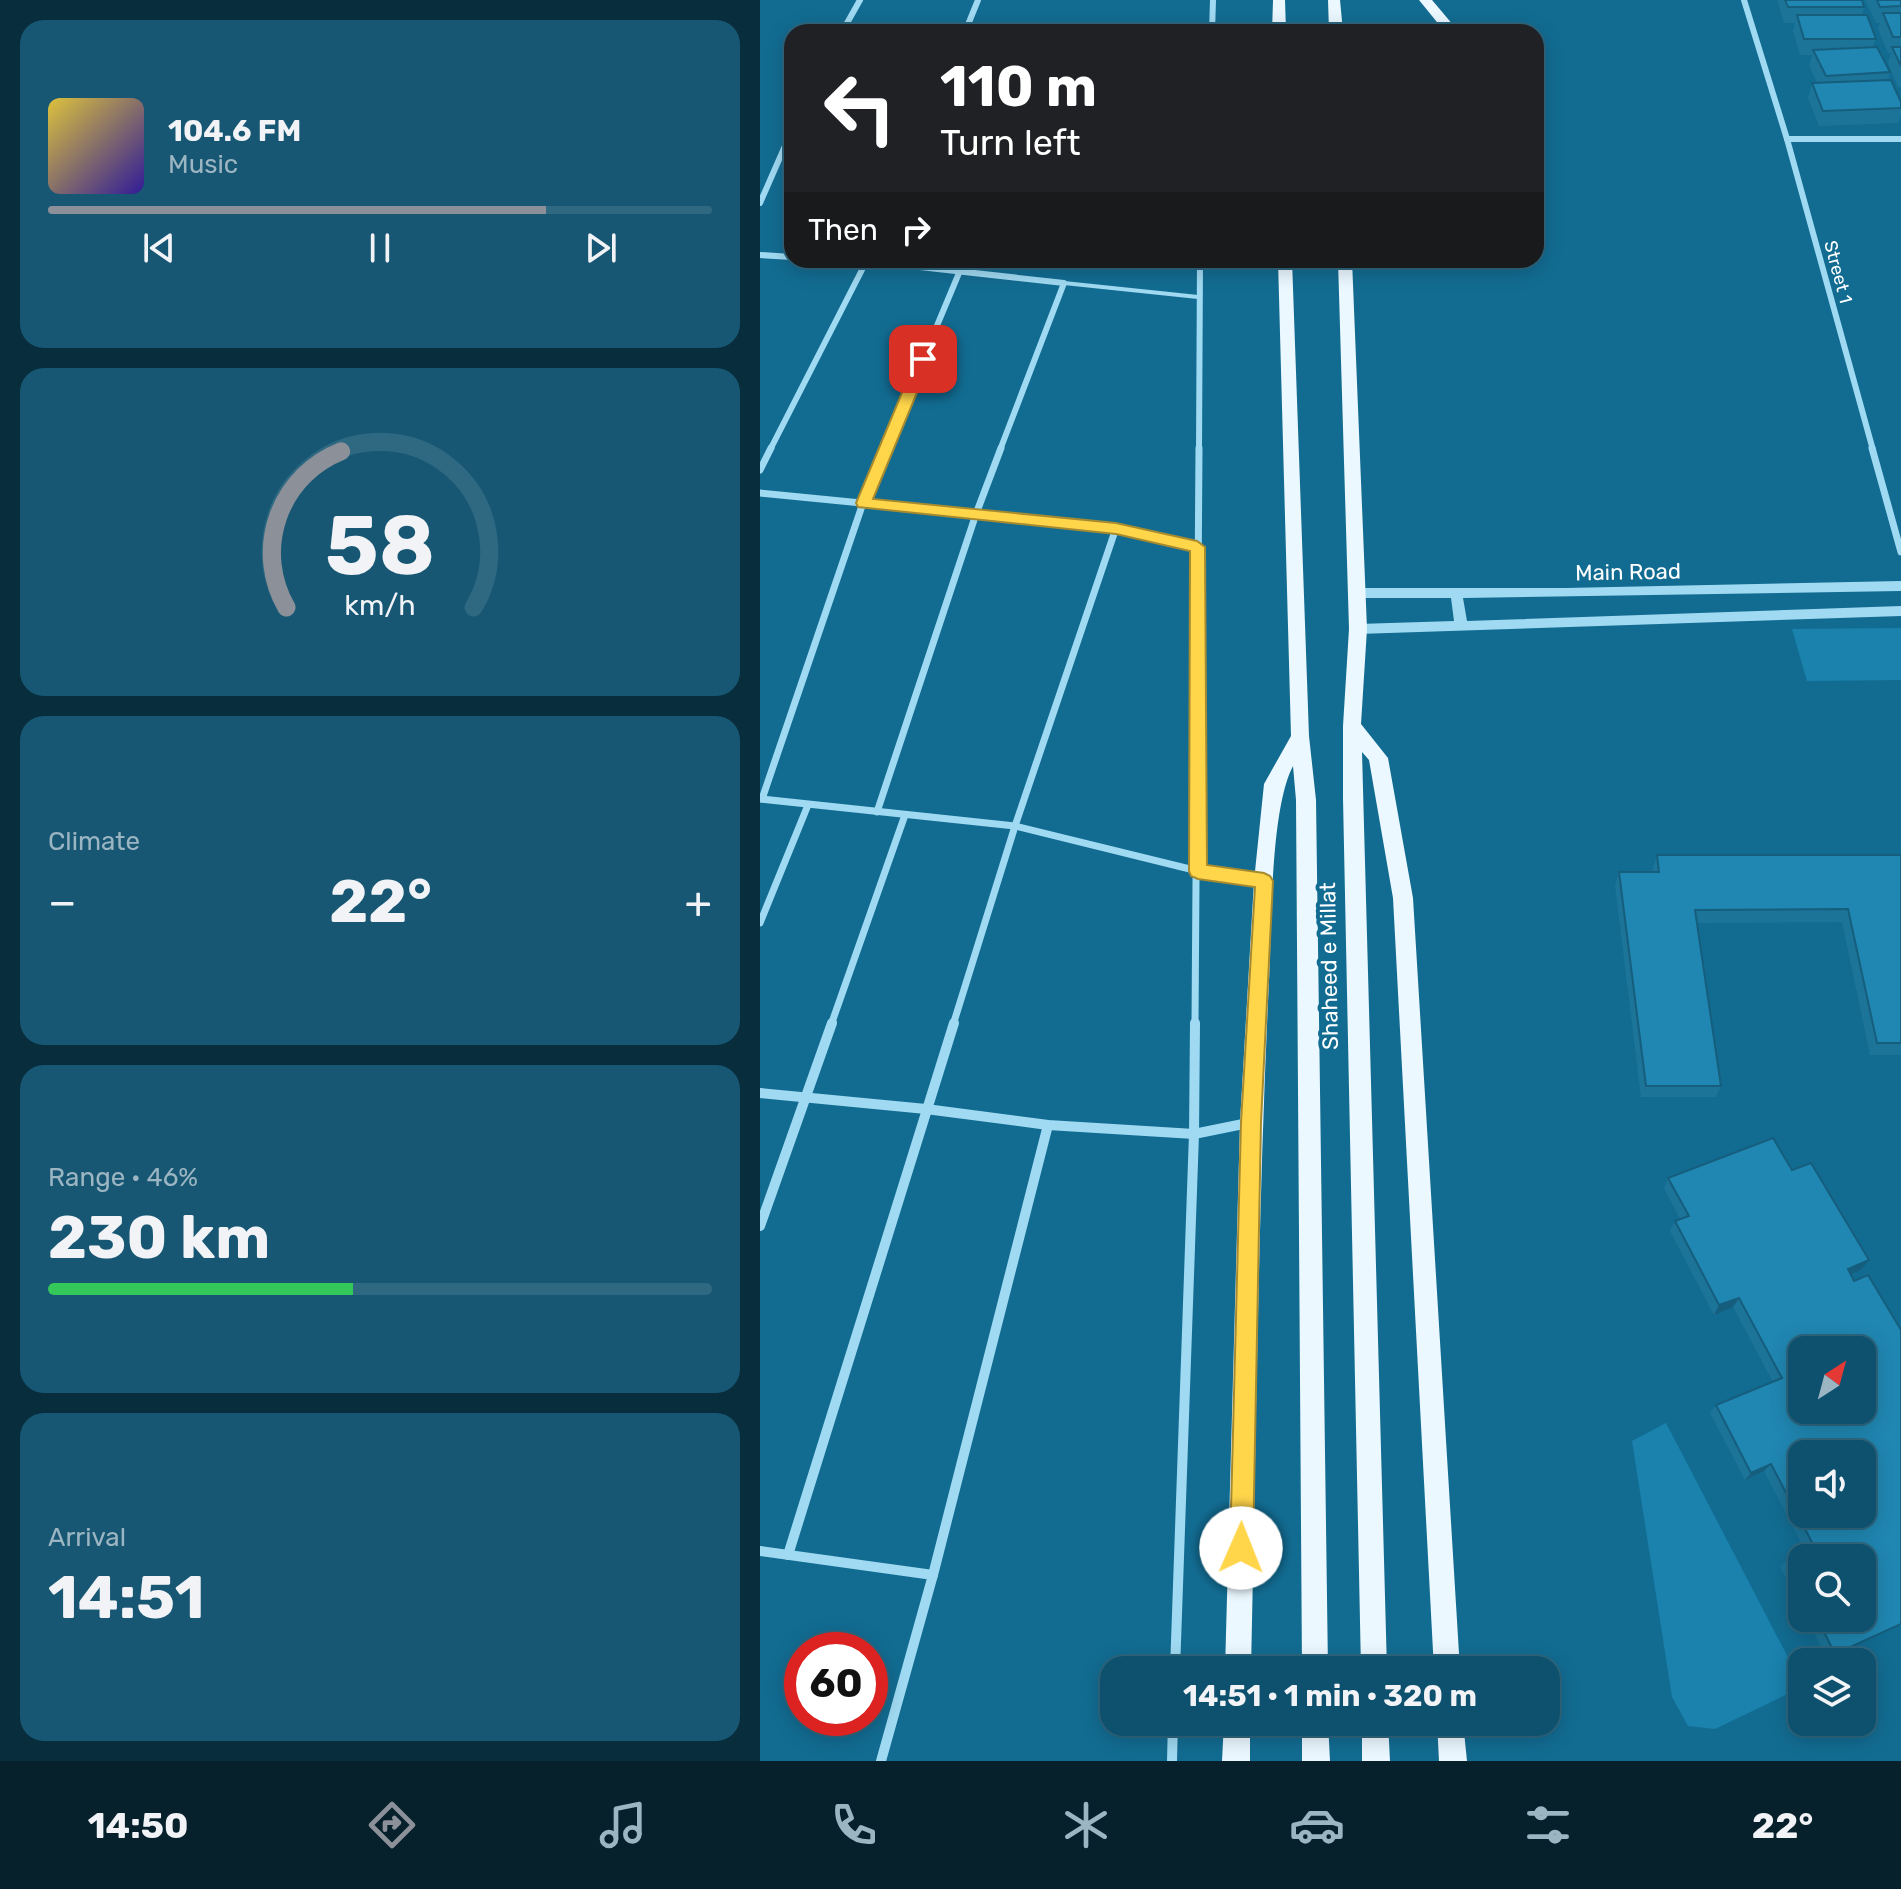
<!DOCTYPE html>
<html lang="en">
<head>
<meta charset="utf-8">
<style>
  :root { --surface:#0e516e; --page:#175773; --text:#f1f3f6; --muted:#9bb5c2; --line:#2e6881; --accent:#8c9099 }
  body { margin:0; font-family:Rubik,sans-serif; background:var(--page); color:var(--text); height:100vh; display:flex; flex-direction:column; font-size:30px; white-space:nowrap }
  * { box-sizing:border-box; margin:0 }
  p { font-size:26px; color:var(--muted) }
  .icon { flex:none; width:44px; height:44px; fill:none; stroke:currentColor; stroke-width:2; stroke-linecap:round; stroke-linejoin:round }
  .map { position:relative; flex:1; overflow:hidden }
  .drawer { display:flex; flex-direction:column; gap:20px; padding:20px; background:#082d3c; width:760px }
  .drawer>* { flex:none }
  .top-card { position:absolute; left:24px; top:24px; width:760px; height:244px; border-radius:24px; box-shadow:0 4px 20px #0003,0 0 0 2px var(--line); background:#202124; color:#fff; overflow:hidden }
  .needle { width:52px; rotate:36deg }
  .buttons { position:absolute; left:1028px; top:1336px; display:grid; gap:16px }
  .buttons a { display:grid; place-items:center; width:88px; height:88px; border-radius:16px; background:var(--surface); box-shadow:0 4px 20px #0003,0 0 0 2px var(--line); font-size:40px }
  .speed { position:absolute; left:24px; top:1632px; display:flex; gap:16px; font-size:40px; font-weight:700; text-align:center }
  .speed>* { display:grid; place-content:center; width:104px; height:104px; border-radius:50%; background:var(--surface); box-shadow:0 4px 20px #0003,0 0 0 2px var(--line); line-height:1 }
  .speed .limit { border:12px solid #d22; background:#fff; color:#111 }
  .pin { position:absolute; display:grid; place-items:center; width:68px; height:68px; color:#fff; margin:-34px; border-radius:16px; box-shadow:0 4px 12px #0006 }
  .me { position:absolute; width:88px; margin:-44px; rotate:1deg; stroke-linejoin:round; filter:drop-shadow(0 0 6px #0008) }
  .turn { display:flex; align-items:center; gap:28px; height:168px; padding:0 24px; font-size:36px }
  .turn .icon { width:104px; height:104px; stroke-width:2.5 }
  .turn b { display:block; font-size:56px; line-height:68px }
  .then { display:flex; align-items:center; height:76px; padding:0 24px; background:#0003; gap:16px; font-size:30px }
  .big { font-size:60px; font-weight:700; line-height:1.1 }
  .drawer .widget { flex:1; display:flex; flex-direction:column; justify-content:center; gap:12px; min-width:0; padding:0 28px; border-radius:24px; background:var(--page) }
  .drawer .dial { align-items:center; gap:0 }
  .dial svg { height:208px; overflow:visible; fill:none; stroke:var(--line); stroke-width:7; stroke-linecap:round; text-anchor:middle }
  .dial text { fill:var(--text); stroke:none }
  .song { display:flex; align-items:center; gap:24px }
  .cover { width:96px; height:96px; border-radius:12px; background:linear-gradient(135deg,hsl(50 70% 55%),hsl(250 70% 35%)) }
  .played { height:8px; border-radius:4px; background:linear-gradient(90deg,var(--accent) 75%,var(--line) 75%) }
  .keys { display:flex; justify-content:space-around; direction:ltr }
  .heat { display:flex; justify-content:space-between; align-items:center; font-size:44px; direction:ltr }
  .charge { height:12px; border-radius:6px; background:linear-gradient(90deg,#34c759 46%,var(--line) 0) }
  .trip { position:absolute; left:340px; top:1656px; width:460px; height:80px; border-radius:24px; background:var(--surface); box-shadow:0 4px 20px #0003,0 0 0 2px var(--line); font-weight:700; line-height:80px; text-align:center }
  .menu { display:flex; height:128px; justify-content:space-around; align-items:center; background:#06202c; color:var(--muted) }
  .menu .icon { width:56px; height:56px }
  .menu .selected { color:var(--accent) }
  .menu b { font-size:36px; color:var(--text) }
  main { display:flex; flex:1; min-height:0 }
  .map>svg:first-child { display:block }
  .green { fill:#1a82ad }
  .lines { fill:none; stroke-linecap:round; stroke-linejoin:round }
  .service { stroke:#a0daf2; stroke-width:4 }
  .minor-far2 { stroke:#a0daf2; stroke-width:6 }
  .minor-far1 { stroke:#a0daf2; stroke-width:7 }
  .minor { stroke:#a0daf2; stroke-width:10 }
  .tertiary { fill:#a0daf2; fill-rule:evenodd }
  .primary { fill:#ebf8ff; fill-rule:evenodd }
  .wall { fill:#1c7499 }
  .shaded-wall { fill:#165e7d }
  .building { fill:#2087b2; stroke:#165e7d; stroke-width:2; fill-rule:evenodd }
  .route { fill:#ffd54a; stroke:#a68a30; stroke-width:2 }
  .labels { text-anchor:middle; dominant-baseline:central; stroke-width:8; stroke-linejoin:round; paint-order:stroke }
  .far-street-label { font-size:18px; fill:#fff; stroke:#126c92 }
  .street-label { font-size:22px; fill:#fff; stroke:#126c92 }
</style>
</head>
<body>
<main>
<section class="drawer">
<div class="widget">
<div class="song"><i class="cover"></i><div><b>104.6 FM</b><p>Music</p></div></div>
<div class="played"></div>
<div class="keys"><svg class="icon" aria-label="previous" viewBox="0 0 24 24"><path d="M18 5L8 12l10 7zM5 5v14"/></svg><svg class="icon" aria-label="pause" viewBox="0 0 24 24"><path d="M8 5v14M16 5v14"/></svg><svg class="icon" aria-label="next" viewBox="0 0 24 24"><path d="M6 5l10 7-10 7zM19 5v14"/></svg></div>
</div>
<div class="widget dial"><svg viewBox="0 0 100 80">
<path d="M14 69A42 42 0 1 1 86 69"/>
<path d="M14 69A42 42 0 0 1 35 9" stroke="#8c9099"/>
<text x="50" y="56" font-size="32" font-weight="700">58</text>
<text x="50" y="72" font-size="11">km/h</text>
</svg></div>
<div class="widget"><p>Climate</p>
<div class="heat"><a>−</a><b class="big">22°</b><a>+</a></div>
</div>
<div class="widget"><p>Range · 46%</p><b class="big">230 km</b><div class="charge"></div></div>
<div class="widget"><p>Arrival</p><b class="big">14:51</b></div>
</section>
<div class="map">
<svg width="1141" height="1761" viewBox="0 0 1141 1761">
  <rect width="100%" height="100%" fill="#126c92"/>
  <g class="green">
    <path d="M 1141,628 L 1141,680 L 1047,681 L 1032,629 Z"/>
    <path d="M 906,1423 L 1031,1663 L 1030,1693 L 955,1729 L 928,1726 L 912,1697 L 872,1441 Z"/>
  </g>
  <g class="lines">
    <path class="service" d="M 304,283 L 438,297"/>
    <g class="minor-far2">
      <path d="M 984,0 L 1027,139 L 1113,450"/>
      <path d="M 82,32 L 100,0"/>
      <path d="M 205,32 L 218,0"/>
      <path d="M 452,32 L 453,0"/>
      <path d="M 1027,139 L 1141,139"/>
      <path d="M 0,203 L 32,130"/>
      <path d="M 0,255 L 32,257"/>
      <path d="M 97,260 L 304,283 L 240,450"/>
      <path d="M 10,450 L 107,260"/>
      <path d="M 125,450 L 199,273"/>
      <path d="M 439,450 L 440,260"/>
    </g>
    <g class="minor-far1">
      <path d="M 1112,448 L 1141,552"/>
      <path d="M 0,470 L 11,448"/>
      <path d="M 0,493 L 356,528 L 437,547"/>
      <path d="M 1,799 L 255,826 L 438,871 L 503,881"/>
      <path d="M 2,799 L 103,503 L 126,448"/>
      <path d="M 117,812 L 216,514 L 241,448"/>
      <path d="M 0,923 L 48,805"/>
      <path d="M 71,1025 L 145,815"/>
      <path d="M 193,1025 L 255,826 L 356,528"/>
      <path d="M 435,1025 L 439,448"/>
    </g>
    <g class="minor">
      <path d="M 0,1093 L 166,1109 L 288,1125 L 434,1134 L 488,1123"/>
      <path d="M 0,1226 L 72,1023"/>
      <path d="M 0,1551 L 173,1575"/>
      <path d="M 28,1555 L 194,1023"/>
      <path d="M 415,1670 L 434,1134 L 435,1023"/>
      <path d="M 121,1761 L 173,1575 L 288,1125"/>
      <path d="M 412,1761 L 413,1722"/>
    </g>
    <path class="tertiary" d="M 1141,581 L 1141,591 L 703,598 L 707,621 L 1141,606 L 1141,616 L 598,634 L 592,629 L 598,624 L 694,621 L 691,598 L 597,598 L 591,593 L 597,588 L 806,588 Z"/>
    <g class="primary">
      <path d="M 513,0 L 525,0 L 526,32 L 512,32 Z"/>
      <path d="M 568,0 L 580,0 L 583,32 L 569,32 Z"/>
      <path d="M 659,0 L 672,0 L 699,32 L 685,32 Z"/>
      <path d="M 518,260 L 532,260 L 549,736 L 556,800 L 568,1670 L 542,1670 L 536,800 L 533,766 C 510,810 512,927 509,981 C 498,1210 496,1440 491,1670 L 465,1670 L 480,1122 L 494,881 L 504,784 L 531,736 Z"/>
      <path d="M 578,260 L 592,260 L 607,629 L 601,724 L 628,758 L 653,898 L 700,1670 L 674,1670 L 633,898 L 609,760 L 602,752 L 627,1670 L 601,1670 L 583,798 L 583,726 L 589,629 Z"/>
      <path d="M 464,1722 L 490,1722 L 490,1761 L 462,1761 Z"/>
      <path d="M 542,1722 L 568,1722 L 570,1761 L 542,1761 Z"/>
      <path d="M 602,1722 L 628,1722 L 630,1761 L 602,1761 Z"/>
      <path d="M 677,1722 L 703,1722 L 707,1761 L 679,1761 Z"/>
    </g>
  </g>
  <g class="wall">
    <path d="M 1017,0 L 1102,0 L 1104,7 L 1102,15 L 1116,39 L 1113,47 L 1130,72 L 1128,80 L 1141,102 L 1141,115 L 1138,123 L 1059,126 L 1048,98 L 1052,83 L 1057,82 L 1049,66 L 1052,55 L 1040,55 L 1033,31 L 1035,23 L 1024,23 Z"/>
    <path d="M 1105,0 L 1141,0 L 1141,87 L 1138,87 L 1128,63 L 1131,53 L 1128,53 L 1118,29 L 1120,23 L 1116,23 Z"/>
    <path d="M 897,855 L 1141,855 L 1141,1055 L 1110,1055 L 1082,922 L 937,923 L 961,1086 L 956,1097 L 881,1097 L 855,885 L 859,872 L 893,872 L 893,868 Z"/>
    <path d="M 1032,1170 L 1101,1270 L 1091,1274 L 1141,1625 L 1067,1658 L 1046,1618 L 1102,1618 L 1042,1558 L 1042,1610 L 1020,1566 L 1027,1560 L 1046,1552 L 1004,1471 L 985,1480 L 950,1413 L 956,1405 L 1013,1382 L 973,1307 L 954,1315 L 910,1231 L 915,1221 L 920,1219 L 904,1188 L 908,1178 Z"/>
  </g>
  <g class="shaded-wall">
    <path d="M 1109,1260 L 1101,1270 L 1080,1279 L 1088,1269 Z"/>
    <path d="M 979,1298 L 973,1307 L 954,1315 L 959,1305 Z"/>
    <path d="M 1011,1464 L 1004,1471 L 985,1480 L 991,1473 Z"/>
  </g>
  <g class="building">
    <path d="M 1025,0 L 1102,0 L 1104,7 L 1028,7 Z"/>
    <path d="M 1117,0 L 1141,0 L 1141,6 L 1120,7 Z"/>
    <path d="M 1123,13 L 1141,13 L 1141,37 L 1133,37 Z"/>
    <path d="M 1037,15 L 1107,15 L 1116,39 L 1044,39 Z"/>
    <path d="M 1117,47 L 1130,72 L 1066,76 L 1053,50 Z"/>
    <path d="M 1132,47 L 1141,47 L 1141,66 Z"/>
    <path d="M 1131,80 L 1141,102 L 1141,108 L 1063,111 L 1052,83 Z"/>
    <path d="M 897,855 L 1141,855 L 1141,1043 L 1117,1043 L 1088,909 L 935,910 L 961,1086 L 886,1086 L 859,872 L 899,872 Z"/>
    <path d="M 1013,1138 L 1032,1170 L 1051,1163 L 1109,1260 L 1088,1269 L 1094,1281 L 1108,1275 L 1141,1330 L 1141,1624 L 1075,1654 L 1057,1618 L 1102,1618 L 1102,1558 L 1042,1558 L 1042,1590 L 1027,1560 L 1055,1548 L 1011,1464 L 991,1473 L 956,1405 L 1022,1378 L 979,1298 L 959,1305 L 915,1221 L 929,1216 L 908,1178 ZM 1042,1350 L 1102,1350 L 1102,1410 L 1042,1410 ZM 1042,1454 L 1102,1454 L 1102,1514 L 1042,1514 Z"/>
  </g>
  <path class="route" d="M 163,354 L 171,359 L 113,499 L 356,523 L 437,541 L 445,547 L 447,865 L 504,873 L 510,876 L 513,881 L 501,1122 L 493,1548 L 489,1556 L 481,1560 L 473,1556 L 470,1548 L 481,1122 L 495,887 L 438,879 L 431,876 L 429,871 L 430,551 L 356,534 L 98,507 L 96,503 L 156,359 Z"/>
  <g class="labels">
    <g class="far-street-label">
      <text transform="translate(1078 272) rotate(75)">Street 1</text>
    </g>
    <g class="street-label">
      <text transform="translate(868 572) rotate(-1)">Main Road</text>
      <text transform="translate(569 966) rotate(-91)">Shaheed e Millat</text>
    </g>
  </g>
</svg>
<div class="buttons">
<a><svg class="needle" viewBox="-14 -14 28 28"><path d="M0-13l5 13h-10z" fill="#e53935"/><path d="M0 13l5-13h-10z" fill="#9bb5c2"/></svg></a>
<a><svg class="icon" aria-label="sound" viewBox="0 0 24 24"><path d="M4 9h4l5-4v14l-5-4H4zM17 9q2 3 0 6"/></svg></a>
<a><svg class="icon" aria-label="search" viewBox="0 0 24 24"><circle cx="10" cy="10" r="6"/><path d="M15 15l6 6"/></svg></a>
<a><svg class="icon" aria-label="layers" viewBox="0 0 24 24"><path d="M12 4l9 5-9 5-9-5zM3 14l9 5 9-5"/></svg></a>
</div>
<div class="speed"><div class="limit">60</div></div>
<div class="pin" style="left:163px;top:359px;background:#d93025"><svg class="icon" aria-label="arrive" viewBox="0 0 24 24"><path d="M6 21V4h12l-3 4 3 4H6"/></svg></div>
<svg class="me" style="left:481px;top:1548px" viewBox="-20 -20 40 40"><circle r="19" fill="#fff"/><path d="M0-13L10 11 0 6-10 11z" fill="#ffd54a"/></svg>
<div class="trip">14:51 · 1 min · 320 m</div>
<div class="top-card">
<div class="turn"><svg class="icon" aria-label="left" viewBox="0 0 24 24"><path d="M17 20v-9H6M10 6l-5 5 5 5"/></svg><div><b>110 m</b>Turn left</div></div>
<div class="then">Then<svg class="icon" aria-label="right" viewBox="0 0 24 24"><path d="M7 20v-9h11M14 6l5 5-5 5"/></svg></div>
</div>
</div>
</main>
<nav class="menu">
<b>14:50</b>
<svg class="icon selected" aria-label="directions" viewBox="0 0 24 24"><path d="M12 3l9 9-9 9-9-9zM9 14v-3h6M13 9l2 2-2 2"/></svg>
<svg class="icon" aria-label="music" viewBox="0 0 24 24"><path d="M9 18V5l10-2v13"/><circle cx="6" cy="18" r="3"/><circle cx="16" cy="16" r="3"/></svg>
<svg class="icon" aria-label="phone" viewBox="0 0 24 24"><path d="M5 4h4l2 5-3 2q2 4 5 5l2-3 5 2v4C11 20 4 13 5 4z"/></svg>
<svg class="icon" aria-label="climate" viewBox="0 0 24 24"><path d="M12 3v18M4 7l16 10M4 17L20 7"/></svg>
<svg class="icon" aria-label="car" viewBox="0 0 24 24"><path d="M5 17H2v-5l4-1 3-4h7l3 4 3 1v5h-3M9 17h6M6 11h13"/><circle cx="7" cy="17" r="2"/><circle cx="17" cy="17" r="2"/></svg>
<svg class="icon" aria-label="filters" viewBox="0 0 24 24"><path d="M4 7h16M4 17h16"/><circle cx="9" cy="7" r="2"/><circle cx="15" cy="17" r="2"/></svg>
<b>22°</b>
</nav>
</body>
</html>
